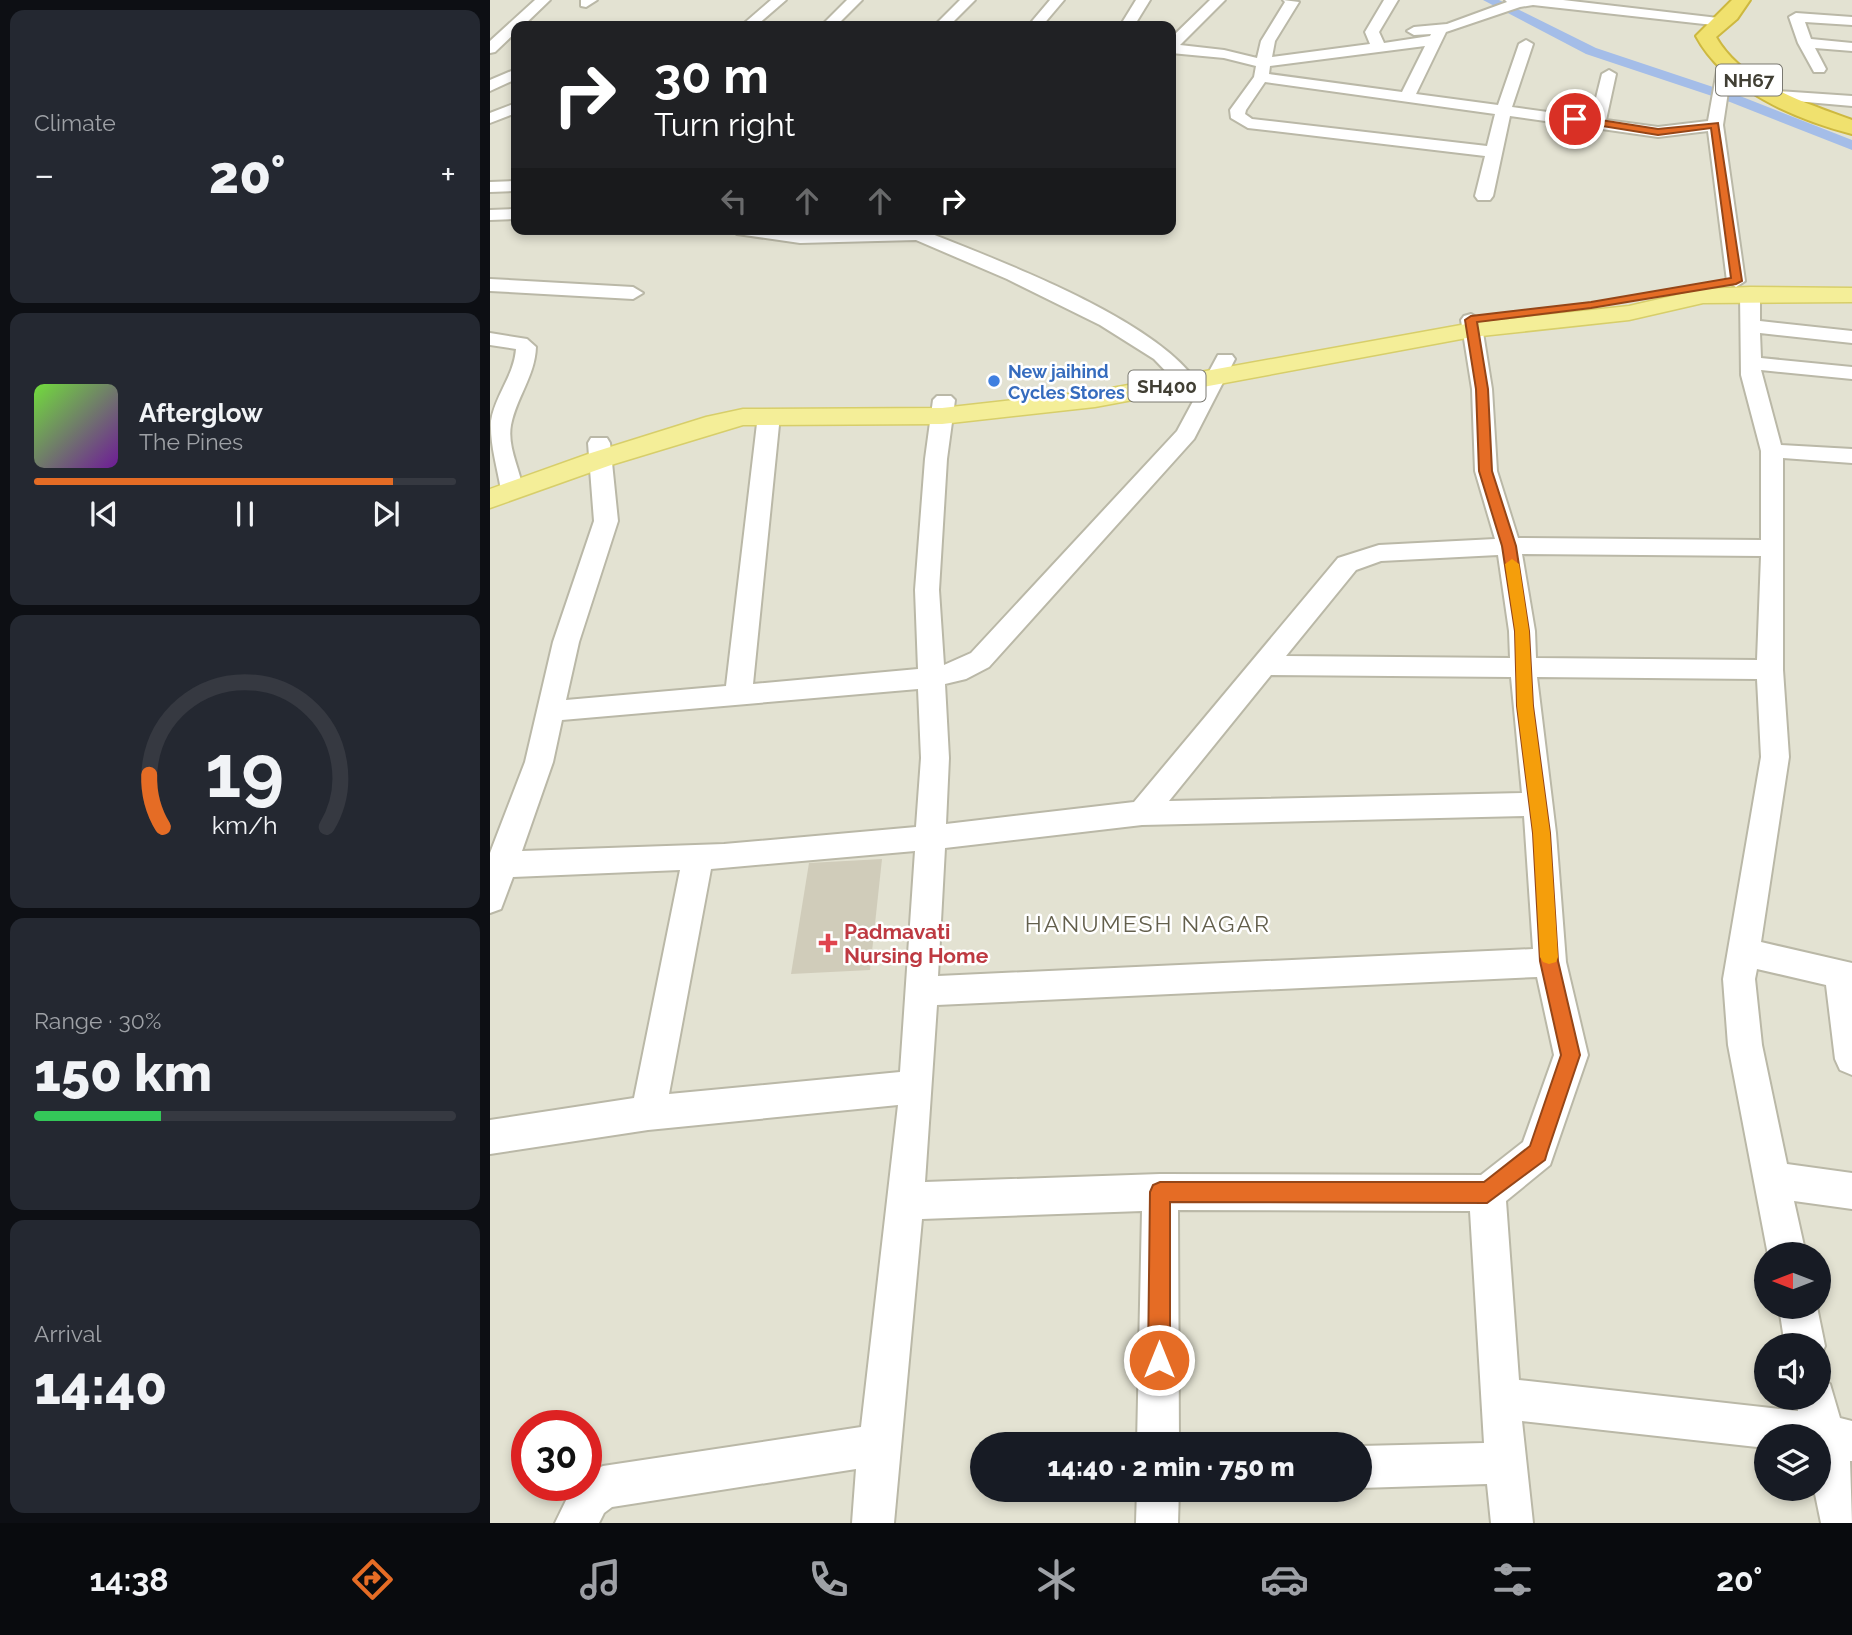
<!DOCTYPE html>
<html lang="en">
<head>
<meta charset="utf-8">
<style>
  :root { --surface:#171b24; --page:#242831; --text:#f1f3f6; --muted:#9ea1a6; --line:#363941; --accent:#e56c25 }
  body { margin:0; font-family:Raleway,sans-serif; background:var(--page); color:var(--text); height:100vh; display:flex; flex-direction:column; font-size:26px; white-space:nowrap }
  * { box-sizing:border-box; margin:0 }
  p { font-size:23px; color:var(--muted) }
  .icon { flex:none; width:38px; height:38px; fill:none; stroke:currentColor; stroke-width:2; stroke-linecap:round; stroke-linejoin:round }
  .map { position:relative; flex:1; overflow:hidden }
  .sheet { display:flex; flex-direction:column; gap:10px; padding:10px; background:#0d0f14; width:490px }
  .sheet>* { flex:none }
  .top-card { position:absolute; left:21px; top:21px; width:665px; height:214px; border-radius:14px; box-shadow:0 4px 10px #0003; background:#202124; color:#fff; overflow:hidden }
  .needle { width:46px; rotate:270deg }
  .fabs { position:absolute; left:1264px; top:1242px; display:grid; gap:14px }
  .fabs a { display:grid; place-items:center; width:77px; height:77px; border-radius:50%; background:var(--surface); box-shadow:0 4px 10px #0003; font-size:35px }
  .speed { position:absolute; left:21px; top:1410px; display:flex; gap:14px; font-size:35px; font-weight:700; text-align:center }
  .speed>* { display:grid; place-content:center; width:91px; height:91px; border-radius:50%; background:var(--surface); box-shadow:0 4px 10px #0003; line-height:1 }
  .speed .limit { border:10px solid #d22; background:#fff; color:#111 }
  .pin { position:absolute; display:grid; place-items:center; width:60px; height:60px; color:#fff; margin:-30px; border:4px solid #fff; border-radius:50%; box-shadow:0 2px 7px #0007 }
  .me { position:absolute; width:77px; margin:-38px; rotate:0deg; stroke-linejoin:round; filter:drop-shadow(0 0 5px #0008) }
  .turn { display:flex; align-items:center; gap:24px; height:147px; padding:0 28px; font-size:32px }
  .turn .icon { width:91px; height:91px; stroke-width:2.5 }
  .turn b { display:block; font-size:49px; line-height:60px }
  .lanes { display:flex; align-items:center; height:66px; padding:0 28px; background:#0003; justify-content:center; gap:35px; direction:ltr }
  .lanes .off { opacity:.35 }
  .big { font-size:52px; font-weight:800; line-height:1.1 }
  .sheet .widget { flex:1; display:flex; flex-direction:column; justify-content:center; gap:10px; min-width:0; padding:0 24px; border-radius:14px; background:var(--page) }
  .sheet .dial { align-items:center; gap:0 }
  .dial svg { height:182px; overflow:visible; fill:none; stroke:var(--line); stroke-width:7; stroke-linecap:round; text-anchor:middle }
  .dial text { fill:var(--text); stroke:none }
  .song { display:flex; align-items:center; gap:21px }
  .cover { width:84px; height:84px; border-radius:10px; background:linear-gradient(135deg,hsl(100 70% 55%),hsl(280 70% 35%)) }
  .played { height:7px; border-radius:4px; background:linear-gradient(90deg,var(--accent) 85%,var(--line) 85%) }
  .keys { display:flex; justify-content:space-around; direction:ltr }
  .heat { display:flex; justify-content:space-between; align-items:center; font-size:38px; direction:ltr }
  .charge { height:10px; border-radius:5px; background:linear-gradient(90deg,#34c759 30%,var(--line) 0) }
  .trip { position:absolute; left:480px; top:1432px; width:402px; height:70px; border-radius:35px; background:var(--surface); box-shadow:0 4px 10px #0003; font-weight:800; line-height:70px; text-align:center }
  .tab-bar { display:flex; height:112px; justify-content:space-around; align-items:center; background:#090b0e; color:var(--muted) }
  .tab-bar .icon { width:49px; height:49px }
  .tab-bar .on { color:var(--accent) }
  .tab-bar b { font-size:32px; color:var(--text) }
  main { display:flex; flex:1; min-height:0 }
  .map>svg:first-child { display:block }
  .residential { fill:#e3e2d2; fill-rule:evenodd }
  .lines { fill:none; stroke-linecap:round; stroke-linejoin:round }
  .canal { fill:#a4bde8; fill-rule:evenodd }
  .building { fill:#d0ccba }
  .minor-casing { stroke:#bab8a7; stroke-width:4 }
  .major-casing { stroke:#d7ce6a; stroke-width:3 }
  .highway-casing { stroke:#cdb840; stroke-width:4 }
  .minor { fill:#fff; fill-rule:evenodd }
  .major { fill:#f4ee98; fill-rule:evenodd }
  .highway { fill:#f0e16e; fill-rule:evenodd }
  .route { fill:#e56c25; stroke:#954618; stroke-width:2 }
  .slow { fill:#f59e0b }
  .shop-dot { fill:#3f7fe0; stroke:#fff; stroke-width:2.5 }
  .health-dot { fill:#e0444e; stroke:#fff; stroke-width:2.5 }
  .labels { text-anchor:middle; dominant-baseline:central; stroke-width:5; stroke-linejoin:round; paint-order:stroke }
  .far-shop-label { font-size:18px; font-weight:bold; fill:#366cbe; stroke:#fff; text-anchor:start }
  .shield { fill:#fff; stroke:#7a7971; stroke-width:2 }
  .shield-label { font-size:19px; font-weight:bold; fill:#413f34 }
  .health-label { font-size:21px; font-weight:bold; fill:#be3a42; stroke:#fff; text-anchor:start }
  .neighbourhood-label { font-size:23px; letter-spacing:2px; fill:#635f4c; stroke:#fff }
</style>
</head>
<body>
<main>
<section class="sheet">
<div class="widget"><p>Climate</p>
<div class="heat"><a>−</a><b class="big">20°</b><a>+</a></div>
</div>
<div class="widget">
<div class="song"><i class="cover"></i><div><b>Afterglow</b><p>The Pines</p></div></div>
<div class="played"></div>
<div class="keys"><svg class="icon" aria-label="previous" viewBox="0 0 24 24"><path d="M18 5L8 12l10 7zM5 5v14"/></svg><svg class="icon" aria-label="pause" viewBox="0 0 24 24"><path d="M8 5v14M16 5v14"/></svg><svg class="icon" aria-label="next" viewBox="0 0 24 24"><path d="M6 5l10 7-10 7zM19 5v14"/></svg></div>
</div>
<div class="widget dial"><svg viewBox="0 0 100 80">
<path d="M14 69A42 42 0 1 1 86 69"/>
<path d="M14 69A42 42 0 0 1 8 46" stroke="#e56c25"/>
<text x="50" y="56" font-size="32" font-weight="700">19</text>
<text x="50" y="72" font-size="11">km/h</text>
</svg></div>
<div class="widget"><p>Range · 30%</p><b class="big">150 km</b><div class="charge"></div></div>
<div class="widget"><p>Arrival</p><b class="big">14:40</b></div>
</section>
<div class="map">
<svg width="1362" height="1523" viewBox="0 0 1362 1523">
  <rect width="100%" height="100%" fill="#f0efe3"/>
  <path class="residential" d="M 0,0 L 1362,0 L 1362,1523 L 0,1523 ZM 26,26 L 681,26 L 681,229 L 26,229 ZM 1276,1255 L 1328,1255 L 1328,1307 L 1276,1307 ZM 1276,1346 L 1328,1346 L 1328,1398 L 1276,1398 ZM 37,1426 L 96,1426 L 96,1486 L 37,1486 ZM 1276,1437 L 1328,1437 L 1328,1489 L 1276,1489 ZM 492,1444 L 870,1444 L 870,1489 L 492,1489 Z"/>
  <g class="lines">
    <path class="canal" d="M 993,0 L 1009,0 L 1106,48 L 1250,96 L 1362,140 L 1362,150 L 1240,102 L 1096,54 Z"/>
  </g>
  <path class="building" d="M 392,859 L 380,970 L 301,974 L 319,863 Z"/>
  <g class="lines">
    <defs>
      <g id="minor">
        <path d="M 45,0 L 60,0 L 33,26 L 26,26 L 26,32 L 5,52 L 0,53 L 0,41 Z"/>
        <path d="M 91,0 L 107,0 L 96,7 L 91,6 Z"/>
        <path d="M 281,0 L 296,0 L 266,26 L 251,26 Z"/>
        <path d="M 357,0 L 372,0 L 346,26 L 331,26 Z"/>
        <path d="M 470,0 L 485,0 L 459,26 L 444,26 Z"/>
        <path d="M 560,0 L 574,0 L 552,26 L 538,26 Z"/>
        <path d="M 646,0 L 660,0 L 644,26 L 630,26 Z"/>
        <path d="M 720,0 L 735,0 L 690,45 L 734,50 L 767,58 L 771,41 L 795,2 L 793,0 L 809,2 L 785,41 L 782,57 L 880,44 L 875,32 L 894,0 L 908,0 L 889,32 L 894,43 L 940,36 L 941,34 L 924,35 L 917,31 L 924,27 L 957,24 L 1017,2 L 1015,0 L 1073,0 L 1237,19 L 1237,25 L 1232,26 L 1043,5 L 1030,7 L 956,32 L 926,94 L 1008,105 L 1029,44 L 1036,40 L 1043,44 L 1022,107 L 1101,118 L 1112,74 L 1119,70 L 1126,74 L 1116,120 L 1168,127 L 1218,121 L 1228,65 L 1235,61 L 1240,62 L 1242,65 L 1233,125 L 1255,281 L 1246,287 L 1237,281 L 1218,131 L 1168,137 L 1020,116 L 1003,196 L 1000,200 L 988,200 L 985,196 L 995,156 L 758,128 L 741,118 L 740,110 L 764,77 L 766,66 L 734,58 L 681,53 L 681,38 ZM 935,46 L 912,92 L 779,74 L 780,66 ZM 775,82 L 1005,114 L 997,146 L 762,119 L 755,114 L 756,110 Z"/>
        <path d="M 1306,13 L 1362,17 L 1362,25 L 1315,22 L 1321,39 L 1362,43 L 1362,51 L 1325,48 L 1336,69 L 1334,72 L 1324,72 L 1308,43 L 1299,17 Z"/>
        <path d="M 26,69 L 26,79 L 0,91 L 0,80 Z"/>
        <path d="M 1288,91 L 1362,96 L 1362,106 L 1283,99 L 1280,96 Z"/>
        <path d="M 26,103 L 26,113 L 0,123 L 0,113 Z"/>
        <path d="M 26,181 L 26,191 L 0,192 L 0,182 Z"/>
        <path d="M 26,209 L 26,219 L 0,220 L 0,210 Z"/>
        <path d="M 238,229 L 286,229 L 310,233 L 437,229 L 437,232 C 510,261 663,318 707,382 L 704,386 L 690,386 L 664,359 L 610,325 L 517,279 L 426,240 L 310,243 L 247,234 Z"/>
        <path d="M 0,279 L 143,287 L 153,293 L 143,299 L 0,291 Z"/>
        <path d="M 1260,288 L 1270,294 L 1270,321 L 1362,331 L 1362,343 L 1270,333 L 1271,358 L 1362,367 L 1362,379 L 1271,370 L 1291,445 L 1362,449 L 1362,463 L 1293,458 L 1293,670 L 1299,757 L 1271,942 L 1362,963 L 1362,1075 L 1350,1070 L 1345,1059 L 1336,985 L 1267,969 L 1265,979 L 1272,1045 L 1297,1164 L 1362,1173 L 1362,1209 L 1304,1201 L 1316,1255 L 1278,1255 L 1238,1045 L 1233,979 L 1271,757 L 1267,679 L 1047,677 L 1066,833 L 1076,962 L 1098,1055 L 1060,1165 L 1016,1201 L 1029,1380 L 1308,1411 L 1306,1398 L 1328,1398 L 1328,1379 L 1340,1384 L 1350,1418 L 1362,1421 L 1362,1461 L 1360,1461 L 1362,1523 L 1331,1523 L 1324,1489 L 1328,1489 L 1328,1437 L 1276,1437 L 1276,1448 L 1032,1421 L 1043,1523 L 1001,1523 L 997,1484 L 870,1488 L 870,1446 L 994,1443 L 980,1211 L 688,1210 L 689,1444 L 647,1444 L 652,1211 L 432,1219 L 404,1523 L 362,1523 L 366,1469 L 122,1507 L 114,1513 L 109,1523 L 65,1523 L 83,1486 L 96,1486 L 96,1474 L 113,1466 L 371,1427 L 408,1105 L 158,1130 L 0,1154 L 0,1120 L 144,1098 L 190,870 L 23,877 L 11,909 L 0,913 L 0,853 L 35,762 L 63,642 L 104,521 L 98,443 L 101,438 L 117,438 L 120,443 L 128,521 L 89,642 L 76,700 L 236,686 L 268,415 L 271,410 L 287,410 L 290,415 L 263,684 L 428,669 L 425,590 L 435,459 L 443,400 L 447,396 L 461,396 L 465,400 L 457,459 L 449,590 L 454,665 L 481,653 L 687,431 L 728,355 L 742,355 L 745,359 L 704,439 L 499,667 L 476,679 L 455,684 L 459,758 L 456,824 L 644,802 L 848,558 L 889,545 L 1005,539 L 985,471 L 982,389 L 971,320 L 974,316 L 981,314 L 991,320 L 1002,389 L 1007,471 L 1028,538 L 1271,540 L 1271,451 L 1251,375 L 1250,294 ZM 1032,554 L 1271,556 L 1267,660 L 1046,658 L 1045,631 ZM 1008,555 L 1019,631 L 1020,658 L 796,656 L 866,570 L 891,561 ZM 781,675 L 1021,677 L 1032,793 L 679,801 ZM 428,689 L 431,758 L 426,827 L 234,844 L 32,851 L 63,762 L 72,720 ZM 1034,816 L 1043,949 L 448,976 L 455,848 L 652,825 ZM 425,851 L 410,1072 L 179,1094 L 221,869 ZM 1047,977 L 1064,1055 L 1033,1142 L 991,1175 L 670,1174 L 435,1182 L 447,1005 Z"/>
        <path d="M 0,333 L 37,339 L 46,347 C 45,376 26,398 21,425 C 17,447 30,469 33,490 L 30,495 L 22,497 L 14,495 L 11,490 C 7,466 0,445 1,421 C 5,395 24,376 26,349 L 0,345 Z"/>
        <path d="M 1289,1307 L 1327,1307 L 1335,1346 L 1329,1360 L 1328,1346 L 1295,1346 Z"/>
        <path d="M 647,1489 L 689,1489 L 688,1523 L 646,1523 Z"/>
      </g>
      <path id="major" d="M 1260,287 L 1362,288 L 1362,302 L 1213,303 L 1139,320 L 982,337 L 605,407 L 452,424 L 253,425 L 121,465 L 0,508 L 0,489 L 101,453 L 216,417 L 253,409 L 452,408 L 605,391 L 982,323 L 1139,306 L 1213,289 Z"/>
      <path id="highway" d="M 1242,0 L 1260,0 L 1247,19 L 1226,37 C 1252,83 1315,103 1362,120 L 1362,134 C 1305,119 1235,90 1206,36 Z"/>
    </defs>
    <use href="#minor" class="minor-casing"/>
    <use href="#major" class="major-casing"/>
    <use href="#highway" class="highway-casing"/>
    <use href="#minor" class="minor"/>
    <use href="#major" class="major"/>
    <use href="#highway" class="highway"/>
  </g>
  <path class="route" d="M 1085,116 L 1168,129 L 1228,123 L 1252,281 L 1246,284 L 1101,308 L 987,322 L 998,389 L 1002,471 L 1026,546 L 1039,631 L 1043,706 L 1060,833 L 1068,961 L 1090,1055 L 1057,1153 L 1055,1160 L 997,1203 L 680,1202 L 680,1360 L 677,1368 L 669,1371 L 661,1368 L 658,1360 L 660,1192 L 663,1185 L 670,1182 L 994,1182 L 1040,1146 L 1071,1055 L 1050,961 L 1043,833 L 1027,706 L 1025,631 L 1012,546 L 989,471 L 986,389 L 975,320 L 981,316 L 1101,302 L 1241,278 L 1221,128 L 1168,135 L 1081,121 L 1081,117 Z"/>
  <path class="slow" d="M 1022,559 L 1029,564 L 1039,631 L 1043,706 L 1060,833 L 1068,957 L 1066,962 L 1059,964 L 1053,962 L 1050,957 L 1043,833 L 1027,706 L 1025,631 L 1015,564 Z"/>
  <circle class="shop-dot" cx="504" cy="381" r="7"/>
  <path class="health-dot" d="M334.5 932.5h7v7h7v7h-7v7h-7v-7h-7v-7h7z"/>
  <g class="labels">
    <g class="far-shop-label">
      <text x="518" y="371">New jaihind<tspan x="518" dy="21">Cycles Stores</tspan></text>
    </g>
    <g class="shield">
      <rect x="1226" y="64.5" width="66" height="31" rx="5"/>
      <rect x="638.5" y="370.5" width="77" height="31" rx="5"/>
    </g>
    <g class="shield-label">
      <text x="1259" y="80">NH67</text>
      <text x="677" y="386">SH400</text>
    </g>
    <g class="health-label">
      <text x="354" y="931">Padmavati<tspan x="354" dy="24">Nursing Home</tspan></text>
    </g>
    <g class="neighbourhood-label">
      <text x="658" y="923">HANUMESH NAGAR</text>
    </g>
  </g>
</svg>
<div class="fabs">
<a><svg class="needle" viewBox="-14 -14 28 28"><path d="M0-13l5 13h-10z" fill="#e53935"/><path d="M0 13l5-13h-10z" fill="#9ea1a6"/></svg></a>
<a><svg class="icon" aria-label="sound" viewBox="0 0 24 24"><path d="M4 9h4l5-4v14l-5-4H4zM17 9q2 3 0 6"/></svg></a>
<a><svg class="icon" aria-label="layers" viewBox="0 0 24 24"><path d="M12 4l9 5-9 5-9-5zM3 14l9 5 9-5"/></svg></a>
</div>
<div class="speed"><div class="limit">30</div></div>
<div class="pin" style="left:1085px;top:119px;background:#d93025"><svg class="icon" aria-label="arrive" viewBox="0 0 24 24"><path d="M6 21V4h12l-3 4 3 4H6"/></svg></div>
<svg class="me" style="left:669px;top:1360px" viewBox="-20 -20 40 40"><circle r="17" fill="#e56c25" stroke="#fff" stroke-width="3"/><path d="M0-11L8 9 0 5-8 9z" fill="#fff"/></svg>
<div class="trip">14:40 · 2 min · 750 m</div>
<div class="top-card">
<div class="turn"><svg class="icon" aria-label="right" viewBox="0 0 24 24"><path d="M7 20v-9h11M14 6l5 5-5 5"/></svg><div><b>30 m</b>Turn right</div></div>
<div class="lanes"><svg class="icon off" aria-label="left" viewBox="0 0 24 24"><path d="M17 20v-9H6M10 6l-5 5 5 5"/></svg><svg class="icon off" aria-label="ahead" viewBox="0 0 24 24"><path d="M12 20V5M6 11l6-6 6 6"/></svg><svg class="icon off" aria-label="ahead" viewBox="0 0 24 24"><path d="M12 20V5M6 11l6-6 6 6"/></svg><svg class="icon" aria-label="right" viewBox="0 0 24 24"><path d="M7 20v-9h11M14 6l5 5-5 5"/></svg></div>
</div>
</div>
</main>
<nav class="tab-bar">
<b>14:38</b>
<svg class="icon on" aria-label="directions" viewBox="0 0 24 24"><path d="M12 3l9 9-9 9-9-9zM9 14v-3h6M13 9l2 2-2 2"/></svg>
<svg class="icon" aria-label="music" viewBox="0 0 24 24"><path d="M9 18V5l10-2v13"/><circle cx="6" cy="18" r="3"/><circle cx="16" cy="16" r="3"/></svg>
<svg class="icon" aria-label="phone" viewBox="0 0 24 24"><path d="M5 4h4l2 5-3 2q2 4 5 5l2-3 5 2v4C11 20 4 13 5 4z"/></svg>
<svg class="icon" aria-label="climate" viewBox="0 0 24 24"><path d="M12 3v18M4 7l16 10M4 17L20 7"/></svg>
<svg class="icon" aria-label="car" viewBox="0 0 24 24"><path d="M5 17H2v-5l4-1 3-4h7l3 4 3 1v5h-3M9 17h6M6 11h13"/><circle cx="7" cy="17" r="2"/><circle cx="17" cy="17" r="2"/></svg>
<svg class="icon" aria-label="filters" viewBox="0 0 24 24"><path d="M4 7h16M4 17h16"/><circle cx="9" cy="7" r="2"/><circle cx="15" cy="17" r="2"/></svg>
<b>20°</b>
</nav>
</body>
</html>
